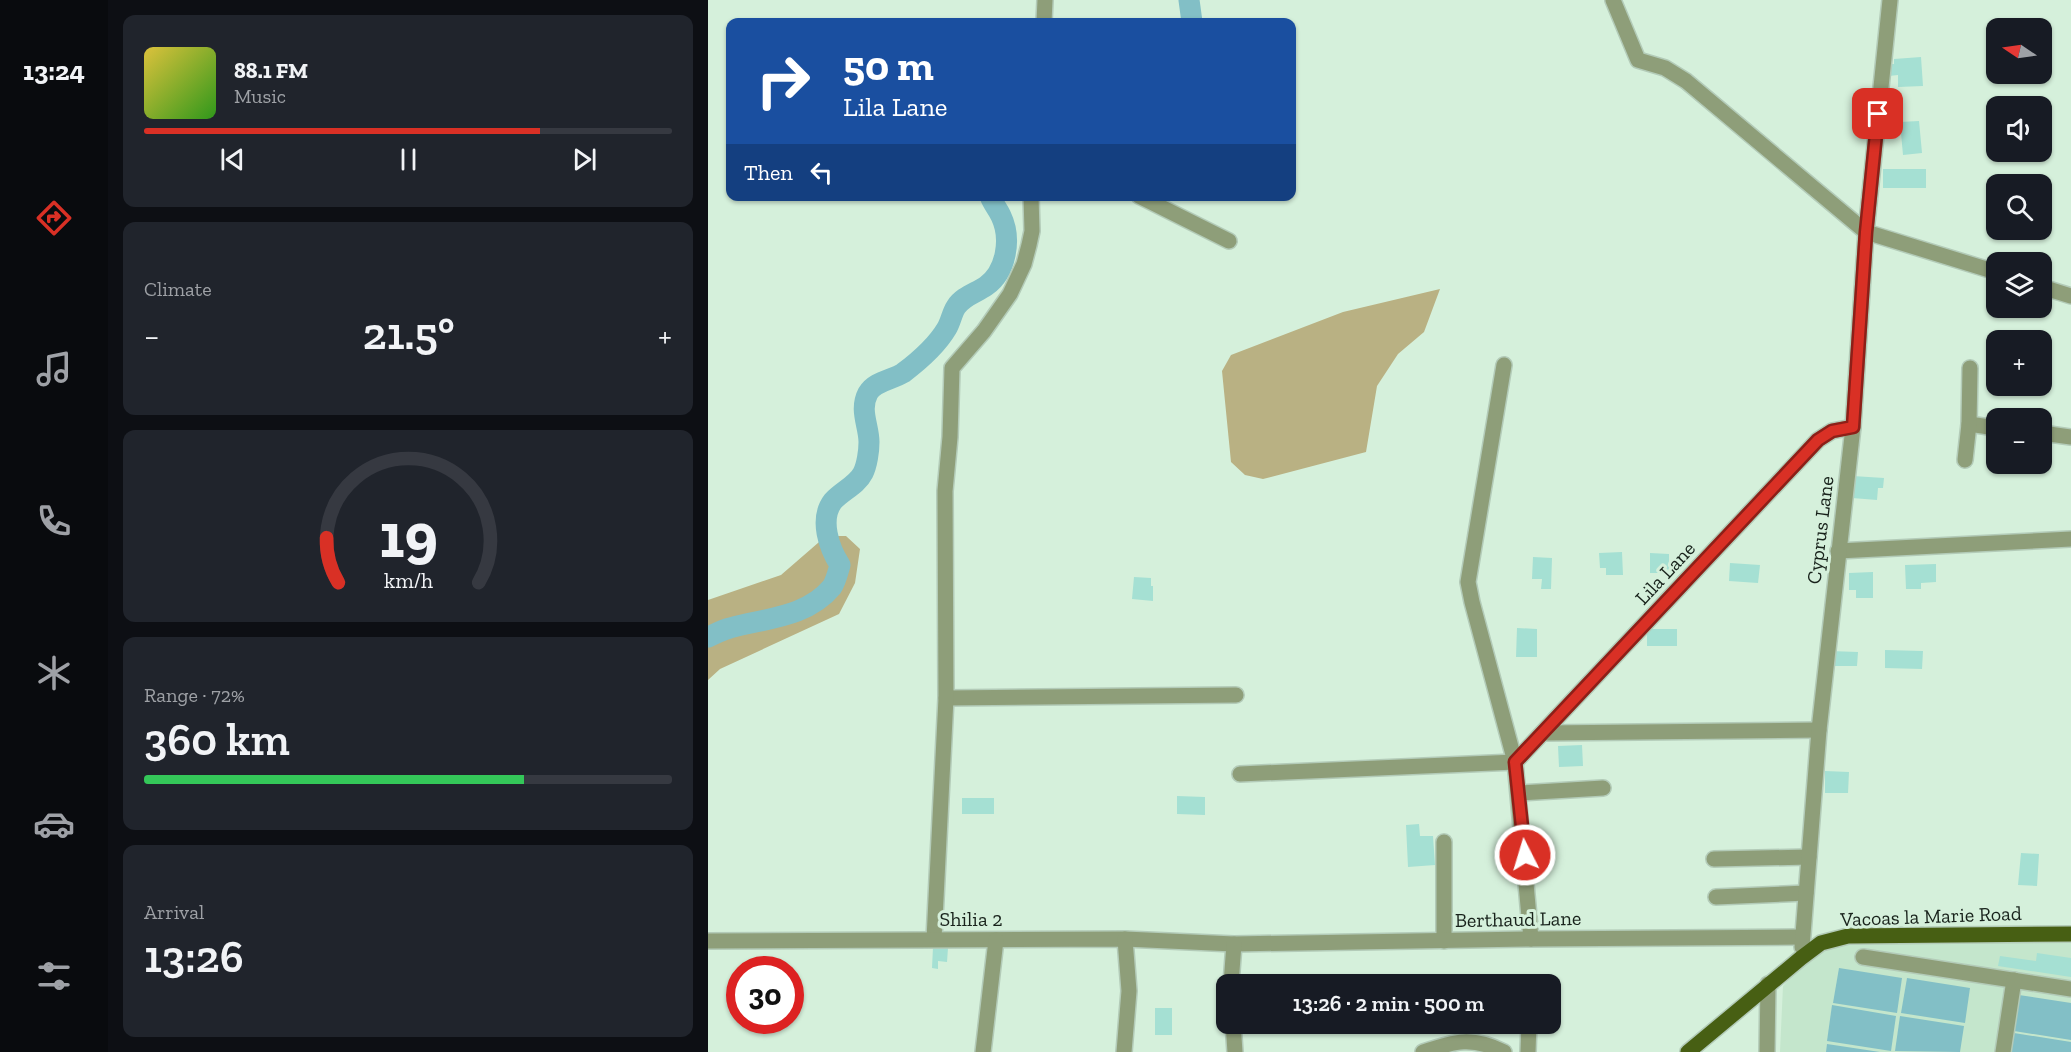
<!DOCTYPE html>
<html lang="en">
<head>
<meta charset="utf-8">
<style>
  :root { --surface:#171b24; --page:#20242c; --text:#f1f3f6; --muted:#9ea1a6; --line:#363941; --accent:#d93025 }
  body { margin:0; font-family:"Zilla Slab",serif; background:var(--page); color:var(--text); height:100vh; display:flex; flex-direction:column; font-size:22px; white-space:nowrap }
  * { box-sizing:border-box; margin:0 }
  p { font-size:20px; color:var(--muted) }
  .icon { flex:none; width:33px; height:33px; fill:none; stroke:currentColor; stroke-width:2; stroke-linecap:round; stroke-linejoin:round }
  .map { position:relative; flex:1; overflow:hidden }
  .drawer { display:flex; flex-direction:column; gap:15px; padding:15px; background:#0d0f14; width:600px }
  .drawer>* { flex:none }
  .guide { position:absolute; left:18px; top:18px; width:570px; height:183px; border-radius:12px; box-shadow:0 2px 4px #0004; background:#1a4fa0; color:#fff; overflow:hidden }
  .needle { width:39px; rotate:283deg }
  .fabs { position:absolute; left:1278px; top:18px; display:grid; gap:12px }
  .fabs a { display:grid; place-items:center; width:66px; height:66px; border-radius:12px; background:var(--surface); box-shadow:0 2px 4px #0004; font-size:30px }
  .speed { position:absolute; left:18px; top:956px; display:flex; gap:12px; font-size:30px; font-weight:700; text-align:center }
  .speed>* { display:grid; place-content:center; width:78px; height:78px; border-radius:50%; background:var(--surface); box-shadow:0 2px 4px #0004; line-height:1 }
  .speed .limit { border:9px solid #d22; background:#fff; color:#111 }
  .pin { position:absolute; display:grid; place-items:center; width:51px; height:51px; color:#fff; margin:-26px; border-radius:12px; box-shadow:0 3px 9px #0006 }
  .me { position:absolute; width:66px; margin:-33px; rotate:355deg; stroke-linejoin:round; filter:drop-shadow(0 0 4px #0008) }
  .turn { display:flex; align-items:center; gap:21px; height:126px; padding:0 18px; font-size:27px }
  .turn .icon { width:78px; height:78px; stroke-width:2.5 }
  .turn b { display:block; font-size:42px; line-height:51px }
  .then { display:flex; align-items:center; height:57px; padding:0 18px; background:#0003; gap:12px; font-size:22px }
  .big { font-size:45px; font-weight:600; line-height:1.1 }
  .drawer .widget { flex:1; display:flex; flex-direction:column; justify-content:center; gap:9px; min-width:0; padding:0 21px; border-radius:12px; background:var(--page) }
  .drawer .dial { align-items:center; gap:0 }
  .dial svg { height:156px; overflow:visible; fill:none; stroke:var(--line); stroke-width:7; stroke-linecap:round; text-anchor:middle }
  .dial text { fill:var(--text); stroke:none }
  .song { display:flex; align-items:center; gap:18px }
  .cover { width:72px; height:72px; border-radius:9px; background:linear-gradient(135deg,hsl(50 70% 55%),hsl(110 70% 35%)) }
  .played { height:6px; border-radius:3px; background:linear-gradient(90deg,var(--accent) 75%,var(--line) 75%) }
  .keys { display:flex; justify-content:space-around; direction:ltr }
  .heat { display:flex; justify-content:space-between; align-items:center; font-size:33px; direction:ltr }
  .charge { height:9px; border-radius:4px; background:linear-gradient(90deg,#34c759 72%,var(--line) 0) }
  .trip { position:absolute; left:508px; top:974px; width:345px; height:60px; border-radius:12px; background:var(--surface); box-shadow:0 2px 4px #0004; font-weight:600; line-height:60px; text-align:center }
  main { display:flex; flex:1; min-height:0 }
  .menu { display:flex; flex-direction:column; width:108px; justify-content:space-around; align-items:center; background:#090b0e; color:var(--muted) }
  .menu .icon { width:42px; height:42px }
  .menu .active { color:var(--accent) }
  .menu b { font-size:27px; color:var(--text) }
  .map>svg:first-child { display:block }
  .built { fill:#c4e6cc }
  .forest { fill:#b9b183 }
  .water { fill:#82bfc6 }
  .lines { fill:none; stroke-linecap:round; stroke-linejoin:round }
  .river { stroke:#82bfc6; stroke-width:21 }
  .building { fill:#a5e0d3 }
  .minor-casing { stroke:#b3cbb8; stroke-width:18 }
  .major-casing { stroke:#b3cbb8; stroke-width:18 }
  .minor { stroke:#8e9e79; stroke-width:15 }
  .major { stroke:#475f13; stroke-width:15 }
  .route-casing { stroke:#8d1f18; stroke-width:15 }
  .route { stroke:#d93025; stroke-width:10 }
  .labels { text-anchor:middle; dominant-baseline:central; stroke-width:6; stroke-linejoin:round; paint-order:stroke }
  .street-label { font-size:20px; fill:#18221b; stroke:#d5f0db }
</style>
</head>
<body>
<main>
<nav class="menu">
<b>13:24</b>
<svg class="icon active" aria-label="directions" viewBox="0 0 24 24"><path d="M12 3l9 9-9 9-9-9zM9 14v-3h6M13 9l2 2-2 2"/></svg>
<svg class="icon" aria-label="music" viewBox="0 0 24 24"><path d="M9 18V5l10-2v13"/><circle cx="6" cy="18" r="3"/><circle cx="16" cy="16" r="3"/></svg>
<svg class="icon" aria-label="phone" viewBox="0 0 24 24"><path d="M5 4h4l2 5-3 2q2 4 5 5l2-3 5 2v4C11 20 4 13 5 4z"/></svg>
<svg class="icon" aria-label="climate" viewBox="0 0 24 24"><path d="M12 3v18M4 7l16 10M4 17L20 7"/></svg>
<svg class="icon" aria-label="car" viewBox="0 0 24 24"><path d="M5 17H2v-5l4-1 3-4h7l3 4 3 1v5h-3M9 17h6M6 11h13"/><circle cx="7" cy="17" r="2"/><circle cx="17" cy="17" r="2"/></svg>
<svg class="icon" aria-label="filters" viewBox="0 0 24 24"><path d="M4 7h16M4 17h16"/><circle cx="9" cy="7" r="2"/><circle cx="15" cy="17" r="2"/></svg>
</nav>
<section class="drawer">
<div class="widget">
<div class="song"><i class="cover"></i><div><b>88.1 FM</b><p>Music</p></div></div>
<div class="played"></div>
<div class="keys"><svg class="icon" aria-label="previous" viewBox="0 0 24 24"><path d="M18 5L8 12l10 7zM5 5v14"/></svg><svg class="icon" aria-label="pause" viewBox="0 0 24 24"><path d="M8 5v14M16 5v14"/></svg><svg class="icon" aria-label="next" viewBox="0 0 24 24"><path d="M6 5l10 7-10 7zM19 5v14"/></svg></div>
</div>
<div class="widget"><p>Climate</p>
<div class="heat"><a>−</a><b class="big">21.5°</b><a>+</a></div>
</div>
<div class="widget dial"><svg viewBox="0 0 100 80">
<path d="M14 69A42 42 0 1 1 86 69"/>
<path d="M14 69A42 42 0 0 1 8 46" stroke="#d93025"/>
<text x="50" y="56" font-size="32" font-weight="700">19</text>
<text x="50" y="72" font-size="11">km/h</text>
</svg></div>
<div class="widget"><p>Range · 72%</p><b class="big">360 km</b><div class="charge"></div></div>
<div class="widget"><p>Arrival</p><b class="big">13:26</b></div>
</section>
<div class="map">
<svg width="1363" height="1052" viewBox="0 0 1363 1052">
  <rect width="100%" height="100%" fill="#d5f0db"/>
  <path class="built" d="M 1363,937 L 1363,1052 L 1072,1052 L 1075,986 L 1097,961 L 1128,944 L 1204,940 Z"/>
  <g class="forest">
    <path d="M 732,289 L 716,332 L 690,354 L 669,386 L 658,452 L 555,479 L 537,475 L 523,462 L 514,371 L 523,355 L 635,312 Z"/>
    <path d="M 118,536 L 138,536 L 152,549 L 147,583 L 131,614 L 12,669 L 0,680 L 0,600 L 73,575 Z"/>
  </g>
  <g class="water">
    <path d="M 1131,968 L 1194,978 L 1189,1013 L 1125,1003 Z"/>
    <path d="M 1199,978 L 1262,988 L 1257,1023 L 1193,1013 Z"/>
    <path d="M 1311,995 L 1363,1003 L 1363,1040 L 1306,1031 Z"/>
    <path d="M 1124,1005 L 1188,1016 L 1183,1051 L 1119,1041 Z"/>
    <path d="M 1192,1016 L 1256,1026 L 1252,1052 L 1187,1051 Z"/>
    <path d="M 1306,1033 L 1363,1042 L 1363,1052 L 1303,1052 Z"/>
    <path d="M 1119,1044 L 1172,1052 L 1118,1052 Z"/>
  </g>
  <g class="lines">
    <g class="river">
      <path d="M 481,0 L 484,22"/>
      <path d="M 0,637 C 7,634 14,630 22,628 C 57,618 98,618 124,587 C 128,581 130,572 132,565 C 121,548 111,519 125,501 C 134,491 149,485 155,473 C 159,465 161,451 161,442 C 161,426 151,410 160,393 C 167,381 184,380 195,373 C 211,361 229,345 239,328 C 243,321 244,313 248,307 C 255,296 268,293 278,286 C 298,272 304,239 293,216 C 290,209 285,204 282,196"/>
    </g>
  </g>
  <g class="building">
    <path d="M 1213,57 L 1215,86 L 1190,87 L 1190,75 L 1181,76 L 1180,64 L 1186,64 L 1186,59 Z"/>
    <path d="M 1211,121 L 1214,153 L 1195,155 L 1192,122 Z"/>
    <rect x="1175" y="169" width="43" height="19"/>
    <path d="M 1145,476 L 1176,478 L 1175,488 L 1170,488 L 1169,500 L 1144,498 Z"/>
    <path d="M 914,552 L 915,575 L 898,575 L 898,568 L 892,568 L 891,553 Z"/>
    <path d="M 942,553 L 961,554 L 961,573 L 942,573 Z"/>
    <path d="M 825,557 L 844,558 L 843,589 L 833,589 L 834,579 L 824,579 Z"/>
    <path d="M 1022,563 L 1052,565 L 1050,583 L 1021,581 Z"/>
    <path d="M 1228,564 L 1228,582 L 1213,583 L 1213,589 L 1198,589 L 1197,565 Z"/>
    <path d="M 1165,572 L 1165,598 L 1148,598 L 1148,590 L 1141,590 L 1141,573 Z"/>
    <path d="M 426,577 L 443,578 L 443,586 L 445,586 L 445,601 L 424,599 Z"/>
    <path d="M 809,628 L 829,629 L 829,657 L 808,657 Z"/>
    <rect x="939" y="629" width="30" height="17"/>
    <path d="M 1177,650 L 1215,651 L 1214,669 L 1177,668 Z"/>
    <path d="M 1122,651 L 1150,652 L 1149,666 L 1121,666 Z"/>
    <path d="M 874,745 L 875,766 L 851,767 L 850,746 Z"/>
    <path d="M 1117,771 L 1141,772 L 1140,793 L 1117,793 Z"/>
    <path d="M 469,796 L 497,797 L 497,815 L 469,814 Z"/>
    <rect x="254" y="798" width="32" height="16"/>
    <path d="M 711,824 L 712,836 L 725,836 L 727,865 L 700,867 L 698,825 Z"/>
    <path d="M 1313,853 L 1331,854 L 1329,886 L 1310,885 Z"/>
    <path d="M 225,947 L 240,948 L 239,962 L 230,961 L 230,969 L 224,968 Z"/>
    <path d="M 1329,953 L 1363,958 L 1363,977 L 1290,966 L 1292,956 L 1328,961 Z"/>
    <path d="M 561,977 L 562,984 L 535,984 L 535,983 Z"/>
    <rect x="447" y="1008" width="17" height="27"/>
  </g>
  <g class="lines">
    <defs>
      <g id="minor">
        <path d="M 905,0 L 930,60 L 957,68 L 978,81 L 1158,232 L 1288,272"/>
        <path d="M 336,22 L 337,0"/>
        <path d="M 431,196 L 521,241"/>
        <path d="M 1334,287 L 1363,296"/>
        <path d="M 796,365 L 760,582 L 764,602 L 807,762 L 823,939"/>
        <path d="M 1261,424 L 1288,428"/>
        <path d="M 1334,433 L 1363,437"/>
        <path d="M 1257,460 L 1261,424 L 1262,368"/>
        <path d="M 1130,551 L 1363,539"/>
        <path d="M 238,698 L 528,695"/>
        <path d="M 837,733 L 1111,730"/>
        <path d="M 532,774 L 807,762 L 1110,440 L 1124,431 L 1145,427"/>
        <path d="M 812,793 L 895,788"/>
        <path d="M 736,842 L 736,941"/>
        <path d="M 1006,859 L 1101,857"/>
        <path d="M 1008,897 L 1098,893"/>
        <path d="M 226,939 L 238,698 L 237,491 L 242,437 L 244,368 L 276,331 L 302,294 L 316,264 L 321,245 L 324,231 L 323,196"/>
        <path d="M 0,941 L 417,939 L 526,944 L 823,939 L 1094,937"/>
        <path d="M 1094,947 L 1111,730 L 1145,427 L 1158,232 L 1182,0"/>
        <path d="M 1155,957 L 1363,989"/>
        <path d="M 523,984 L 526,944"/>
        <path d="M 525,1023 L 527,1052"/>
        <path d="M 275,1052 L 288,940"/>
        <path d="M 416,1052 L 421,991 L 417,939"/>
        <path d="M 715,1052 C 747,1041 764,1036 796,1052"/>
        <path d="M 820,1052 L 821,1023"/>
        <path d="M 1059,1052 L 1060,984"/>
        <path d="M 1295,1052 L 1306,980"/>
      </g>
      <path id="major" d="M 980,1052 L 1093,958 L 1113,943 L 1140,936 L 1363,934"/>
    </defs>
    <use href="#minor" class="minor-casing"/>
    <use href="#major" class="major-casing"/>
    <use href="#minor" class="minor"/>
    <use href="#major" class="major"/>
  </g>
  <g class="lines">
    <defs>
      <path id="route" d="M 817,855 L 807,762 L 1110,440 L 1124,431 L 1145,427 L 1158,232 L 1170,114"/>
    </defs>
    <use href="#route" class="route-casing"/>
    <use href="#route" class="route"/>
  </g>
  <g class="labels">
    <g class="street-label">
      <text transform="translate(1112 530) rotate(-83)">Cyprus Lane</text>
      <text transform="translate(957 573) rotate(-47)">Lila Lane</text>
      <text transform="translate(1223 916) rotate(-2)">Vacoas la Marie Road</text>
      <text x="263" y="919">Shilia 2</text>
      <text transform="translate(810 919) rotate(-1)">Berthaud Lane</text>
    </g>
  </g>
</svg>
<div class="fabs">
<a><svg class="needle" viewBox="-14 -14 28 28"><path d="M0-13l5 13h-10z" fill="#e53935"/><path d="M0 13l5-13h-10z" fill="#9ea1a6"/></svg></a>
<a><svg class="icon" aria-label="sound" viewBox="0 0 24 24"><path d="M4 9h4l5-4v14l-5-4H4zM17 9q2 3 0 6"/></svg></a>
<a><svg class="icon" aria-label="search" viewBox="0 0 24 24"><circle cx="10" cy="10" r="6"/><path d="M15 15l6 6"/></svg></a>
<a><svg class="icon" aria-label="layers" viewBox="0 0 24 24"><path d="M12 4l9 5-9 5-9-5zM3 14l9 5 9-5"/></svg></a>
<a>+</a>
<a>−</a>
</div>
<div class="speed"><div class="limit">30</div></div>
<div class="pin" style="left:1170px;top:114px;background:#d93025"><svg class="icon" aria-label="arrive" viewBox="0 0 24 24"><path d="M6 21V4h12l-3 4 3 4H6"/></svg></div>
<svg class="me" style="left:817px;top:855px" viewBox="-20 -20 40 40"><circle r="17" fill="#d93025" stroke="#fff" stroke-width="3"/><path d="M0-11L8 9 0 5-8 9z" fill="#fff"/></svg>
<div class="trip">13:26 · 2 min · 500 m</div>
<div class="guide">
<div class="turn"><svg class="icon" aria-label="right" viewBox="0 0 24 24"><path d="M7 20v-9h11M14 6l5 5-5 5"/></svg><div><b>50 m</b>Lila Lane</div></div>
<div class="then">Then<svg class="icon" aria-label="left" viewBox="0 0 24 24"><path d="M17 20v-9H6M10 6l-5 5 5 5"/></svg></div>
</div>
</div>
</main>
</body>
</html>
